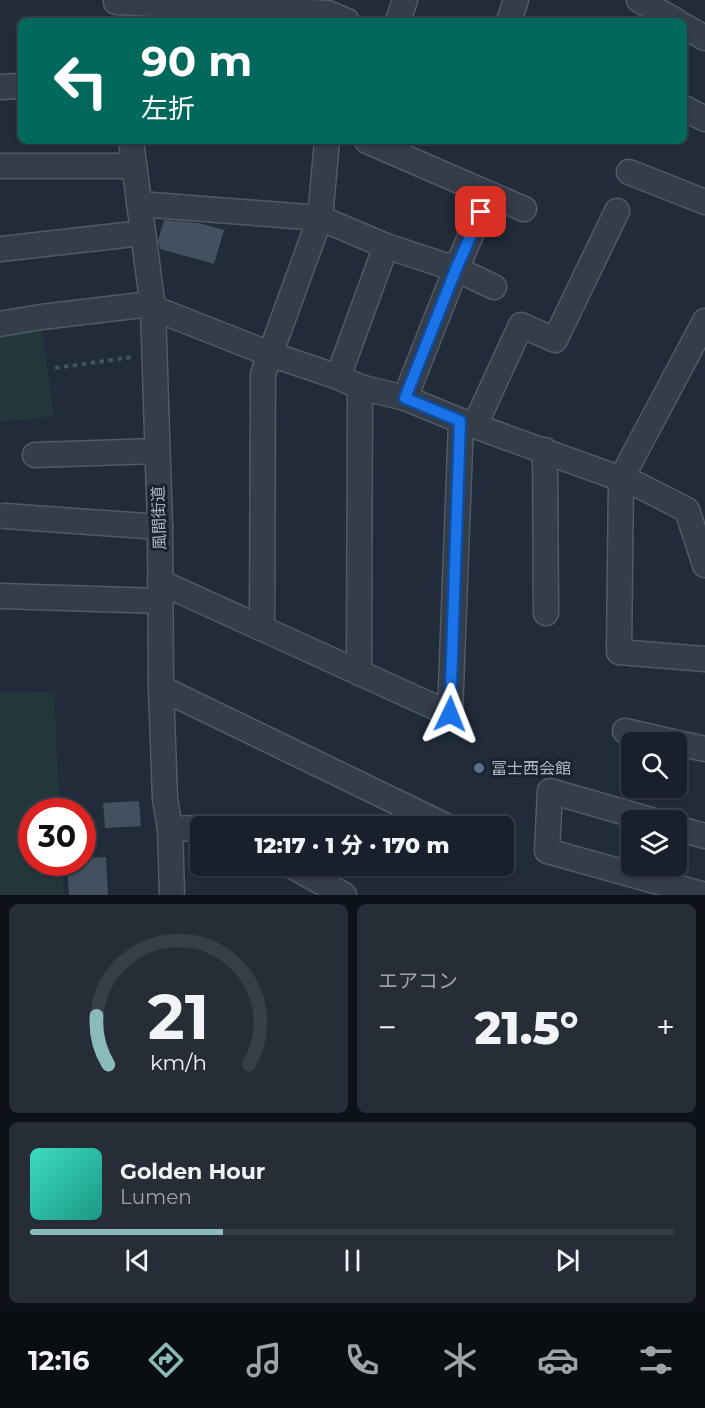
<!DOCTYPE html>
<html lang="ja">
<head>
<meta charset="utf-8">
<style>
  :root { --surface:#19202b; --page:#262d37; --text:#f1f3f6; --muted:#9fa3a9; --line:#373e47; --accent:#8bbbb9 }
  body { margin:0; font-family:Montserrat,"Noto Sans JP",sans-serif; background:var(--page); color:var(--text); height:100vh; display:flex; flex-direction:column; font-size:22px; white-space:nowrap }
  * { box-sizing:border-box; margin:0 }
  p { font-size:20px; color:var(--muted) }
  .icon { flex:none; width:33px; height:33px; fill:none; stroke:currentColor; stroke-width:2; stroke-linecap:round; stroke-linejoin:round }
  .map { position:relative; height:895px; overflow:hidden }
  .sheet { display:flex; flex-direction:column; gap:9px; padding:9px; background:#0e1218; flex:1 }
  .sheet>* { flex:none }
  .guide { position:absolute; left:18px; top:18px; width:669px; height:126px; border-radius:9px; box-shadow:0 2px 4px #0004,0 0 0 2px var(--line); background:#00695c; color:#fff; overflow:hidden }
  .buttons { position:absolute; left:621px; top:732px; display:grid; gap:12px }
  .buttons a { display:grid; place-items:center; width:66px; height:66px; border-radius:9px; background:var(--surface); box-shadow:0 2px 4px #0004,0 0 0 2px var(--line); font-size:30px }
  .speed { position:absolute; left:18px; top:798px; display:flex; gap:12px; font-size:30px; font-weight:700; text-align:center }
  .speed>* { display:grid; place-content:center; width:78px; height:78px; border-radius:50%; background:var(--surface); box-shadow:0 2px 4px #0004,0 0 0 2px var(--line); line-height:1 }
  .speed .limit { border:9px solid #d22; background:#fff; color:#111 }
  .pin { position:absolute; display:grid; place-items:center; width:51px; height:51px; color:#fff; margin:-26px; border-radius:12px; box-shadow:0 3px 9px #0006 }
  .me { position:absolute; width:66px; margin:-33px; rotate:2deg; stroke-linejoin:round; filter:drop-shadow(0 0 4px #0008) }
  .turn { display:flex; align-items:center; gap:21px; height:126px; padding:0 24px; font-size:27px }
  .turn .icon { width:78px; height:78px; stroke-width:2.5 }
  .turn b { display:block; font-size:42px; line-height:51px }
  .big { font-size:45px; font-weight:800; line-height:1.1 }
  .sheet .widget { flex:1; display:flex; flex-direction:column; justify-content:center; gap:9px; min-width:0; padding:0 21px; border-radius:9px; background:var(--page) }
  .sheet .dial { align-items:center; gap:0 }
  .dial svg { height:156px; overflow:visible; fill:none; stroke:var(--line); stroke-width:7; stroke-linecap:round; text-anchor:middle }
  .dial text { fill:var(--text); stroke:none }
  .song { display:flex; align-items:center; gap:18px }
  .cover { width:72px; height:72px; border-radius:9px; background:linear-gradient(135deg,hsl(170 70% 55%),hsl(170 70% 35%)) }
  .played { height:6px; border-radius:3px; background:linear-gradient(90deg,var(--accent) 30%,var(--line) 30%) }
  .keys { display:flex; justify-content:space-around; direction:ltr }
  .heat { display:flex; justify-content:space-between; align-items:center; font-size:33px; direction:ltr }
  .sheet .tiles { flex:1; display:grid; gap:9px; grid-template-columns:1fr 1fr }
  .widget:last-child { grid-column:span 2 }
  .trip { position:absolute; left:190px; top:816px; width:324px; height:60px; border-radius:9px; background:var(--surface); box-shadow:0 2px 4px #0004,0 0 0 2px var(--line); font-weight:800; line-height:60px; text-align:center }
  .menu { display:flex; height:96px; justify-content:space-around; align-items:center; background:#0a0d11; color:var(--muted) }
  .menu .icon { width:42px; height:42px }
  .menu .on { color:var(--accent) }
  .menu b { font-size:27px; color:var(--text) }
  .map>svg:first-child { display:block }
  .green { fill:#23373a }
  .building { fill:#445060 }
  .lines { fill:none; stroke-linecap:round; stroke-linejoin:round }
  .minor-casing { stroke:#525a67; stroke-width:27 }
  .path { stroke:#415457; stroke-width:4; stroke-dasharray:4.5 4.5; stroke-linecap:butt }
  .minor { stroke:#353d49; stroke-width:24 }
  .route-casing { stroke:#114b97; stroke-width:15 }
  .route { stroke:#1a73e8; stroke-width:10 }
  .service-dot { fill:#5c6f8a; stroke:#1a222e; stroke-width:2 }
  .labels { text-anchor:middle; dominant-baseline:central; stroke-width:6; stroke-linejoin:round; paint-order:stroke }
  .street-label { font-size:16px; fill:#afb7c5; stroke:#1a222e }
  .poi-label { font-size:16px; fill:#afb7c5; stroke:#1a222e; text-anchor:start }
</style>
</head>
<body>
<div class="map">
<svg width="705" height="895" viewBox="0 0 705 895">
  <rect width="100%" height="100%" fill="#212b39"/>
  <g class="green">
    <path d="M 41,322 L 54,416 L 0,422 L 0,330 Z"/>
    <path d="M 0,691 L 54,692 L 60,811 L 32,812 L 32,862 L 62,863 L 64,895 L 0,895 Z"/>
  </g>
  <g class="building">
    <path d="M 164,220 L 199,223 L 224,230 L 214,264 L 160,249 L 158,240 Z"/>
    <path d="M 139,801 L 141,826 L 105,828 L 103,803 Z"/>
    <path d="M 106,857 L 108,895 L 69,895 L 67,862 L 82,862 L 82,858 Z"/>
  </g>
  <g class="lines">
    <defs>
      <g id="minor">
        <path d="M 639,0 L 676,21"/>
        <path d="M 116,2 L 328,13 L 347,21"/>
        <path d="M 398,21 L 405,0"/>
        <path d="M 509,21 L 516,0"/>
        <path d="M 684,26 L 705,38"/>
        <path d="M 0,87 L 21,86"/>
        <path d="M 684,108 L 705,119"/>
        <path d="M 131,141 L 153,308 L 160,527 L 161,688 L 165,799 L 170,829 L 172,895"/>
        <path d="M 367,141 L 524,209"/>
        <path d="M 0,166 L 134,166"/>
        <path d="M 629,172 L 705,202"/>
        <path d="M 139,204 L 320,218 L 386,246 L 456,269 L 494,287"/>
        <path d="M 0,249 L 143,233"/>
        <path d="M 705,321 L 621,479 L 619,652 L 705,659"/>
        <path d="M 0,324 L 41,317 L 142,305 L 153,308 L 270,354 L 338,377 L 360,387 L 405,398 L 461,421 L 638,485 L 687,510 L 705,565"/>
        <path d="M 338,377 L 386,246"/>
        <path d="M 405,398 L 456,269 L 489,194"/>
        <path d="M 475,425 L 521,325 L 555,340 L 617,211"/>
        <path d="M 545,450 L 546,613"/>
        <path d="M 35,455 L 156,451"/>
        <path d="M 5,516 L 160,527"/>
        <path d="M 160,582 L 450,714 L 461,421"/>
        <path d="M 0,596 L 161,601"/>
        <path d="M 262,628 L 263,374 L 320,218 L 327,141"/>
        <path d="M 359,673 L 360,387"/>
        <path d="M 161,688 L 446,826"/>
        <path d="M 625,731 L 705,749"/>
        <path d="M 651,820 L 550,791 L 547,851 L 705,895"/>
        <path d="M 676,828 L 705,836"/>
        <path d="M 170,829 L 201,828"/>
        <path d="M 292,866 L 344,895"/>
      </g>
    </defs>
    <use href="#minor" class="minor-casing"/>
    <path class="path" d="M 55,368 L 133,357"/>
    <use href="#minor" class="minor"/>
  </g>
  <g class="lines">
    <defs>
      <path id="route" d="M 450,714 L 460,421 L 405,398 L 456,269 L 481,212"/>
    </defs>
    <use href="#route" class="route-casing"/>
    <use href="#route" class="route"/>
  </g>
  <circle class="service-dot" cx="479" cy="768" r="6"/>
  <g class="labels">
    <g class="street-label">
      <text transform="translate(159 518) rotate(-92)">風間街道</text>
    </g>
    <g class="poi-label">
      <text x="491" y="768">冨士西会館</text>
    </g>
  </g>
</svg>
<div class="buttons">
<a><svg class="icon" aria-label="search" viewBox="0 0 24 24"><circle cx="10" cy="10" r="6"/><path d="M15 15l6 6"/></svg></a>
<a><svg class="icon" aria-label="layers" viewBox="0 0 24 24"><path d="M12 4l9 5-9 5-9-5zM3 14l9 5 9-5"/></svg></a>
</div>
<div class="speed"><div class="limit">30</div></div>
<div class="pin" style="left:481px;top:212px;background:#d93025"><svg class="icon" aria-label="arrive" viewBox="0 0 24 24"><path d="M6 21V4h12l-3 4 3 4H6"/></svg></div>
<svg class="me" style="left:450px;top:714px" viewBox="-20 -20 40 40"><path d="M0-17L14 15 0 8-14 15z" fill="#1a73e8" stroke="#fff" stroke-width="4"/></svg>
<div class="trip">12:17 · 1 分 · 170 m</div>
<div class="guide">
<div class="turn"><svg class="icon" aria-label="left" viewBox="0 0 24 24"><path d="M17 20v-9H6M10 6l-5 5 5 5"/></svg><div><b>90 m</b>左折</div></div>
</div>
</div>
<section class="sheet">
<div class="tiles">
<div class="widget dial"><svg viewBox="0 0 100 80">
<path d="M14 69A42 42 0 1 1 86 69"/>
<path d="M14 69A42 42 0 0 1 8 44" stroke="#8bbbb9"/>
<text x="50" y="56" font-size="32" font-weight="700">21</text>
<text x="50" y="72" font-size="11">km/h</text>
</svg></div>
<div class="widget"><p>エアコン</p>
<div class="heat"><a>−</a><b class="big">21.5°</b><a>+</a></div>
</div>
<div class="widget">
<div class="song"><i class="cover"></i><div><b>Golden Hour</b><p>Lumen</p></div></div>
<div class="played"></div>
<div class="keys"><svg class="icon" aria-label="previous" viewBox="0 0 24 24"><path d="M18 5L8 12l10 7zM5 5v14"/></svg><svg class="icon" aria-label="pause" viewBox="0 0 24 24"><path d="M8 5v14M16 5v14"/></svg><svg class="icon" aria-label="next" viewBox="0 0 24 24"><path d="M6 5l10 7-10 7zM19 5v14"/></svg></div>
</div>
</div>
</section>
<nav class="menu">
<b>12:16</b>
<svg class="icon on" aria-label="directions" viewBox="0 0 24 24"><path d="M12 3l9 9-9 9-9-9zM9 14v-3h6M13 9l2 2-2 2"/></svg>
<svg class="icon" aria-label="music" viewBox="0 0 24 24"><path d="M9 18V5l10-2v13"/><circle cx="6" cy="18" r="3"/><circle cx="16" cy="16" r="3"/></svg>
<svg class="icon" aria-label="phone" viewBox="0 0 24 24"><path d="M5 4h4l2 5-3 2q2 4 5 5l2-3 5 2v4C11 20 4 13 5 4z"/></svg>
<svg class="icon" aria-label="climate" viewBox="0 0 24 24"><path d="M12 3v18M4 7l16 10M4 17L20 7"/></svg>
<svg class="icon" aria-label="car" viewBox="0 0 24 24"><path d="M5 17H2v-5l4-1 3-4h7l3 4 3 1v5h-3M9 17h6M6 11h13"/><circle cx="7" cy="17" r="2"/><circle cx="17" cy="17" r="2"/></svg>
<svg class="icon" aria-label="filters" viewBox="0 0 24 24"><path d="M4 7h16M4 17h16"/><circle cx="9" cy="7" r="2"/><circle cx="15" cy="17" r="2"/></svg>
</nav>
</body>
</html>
